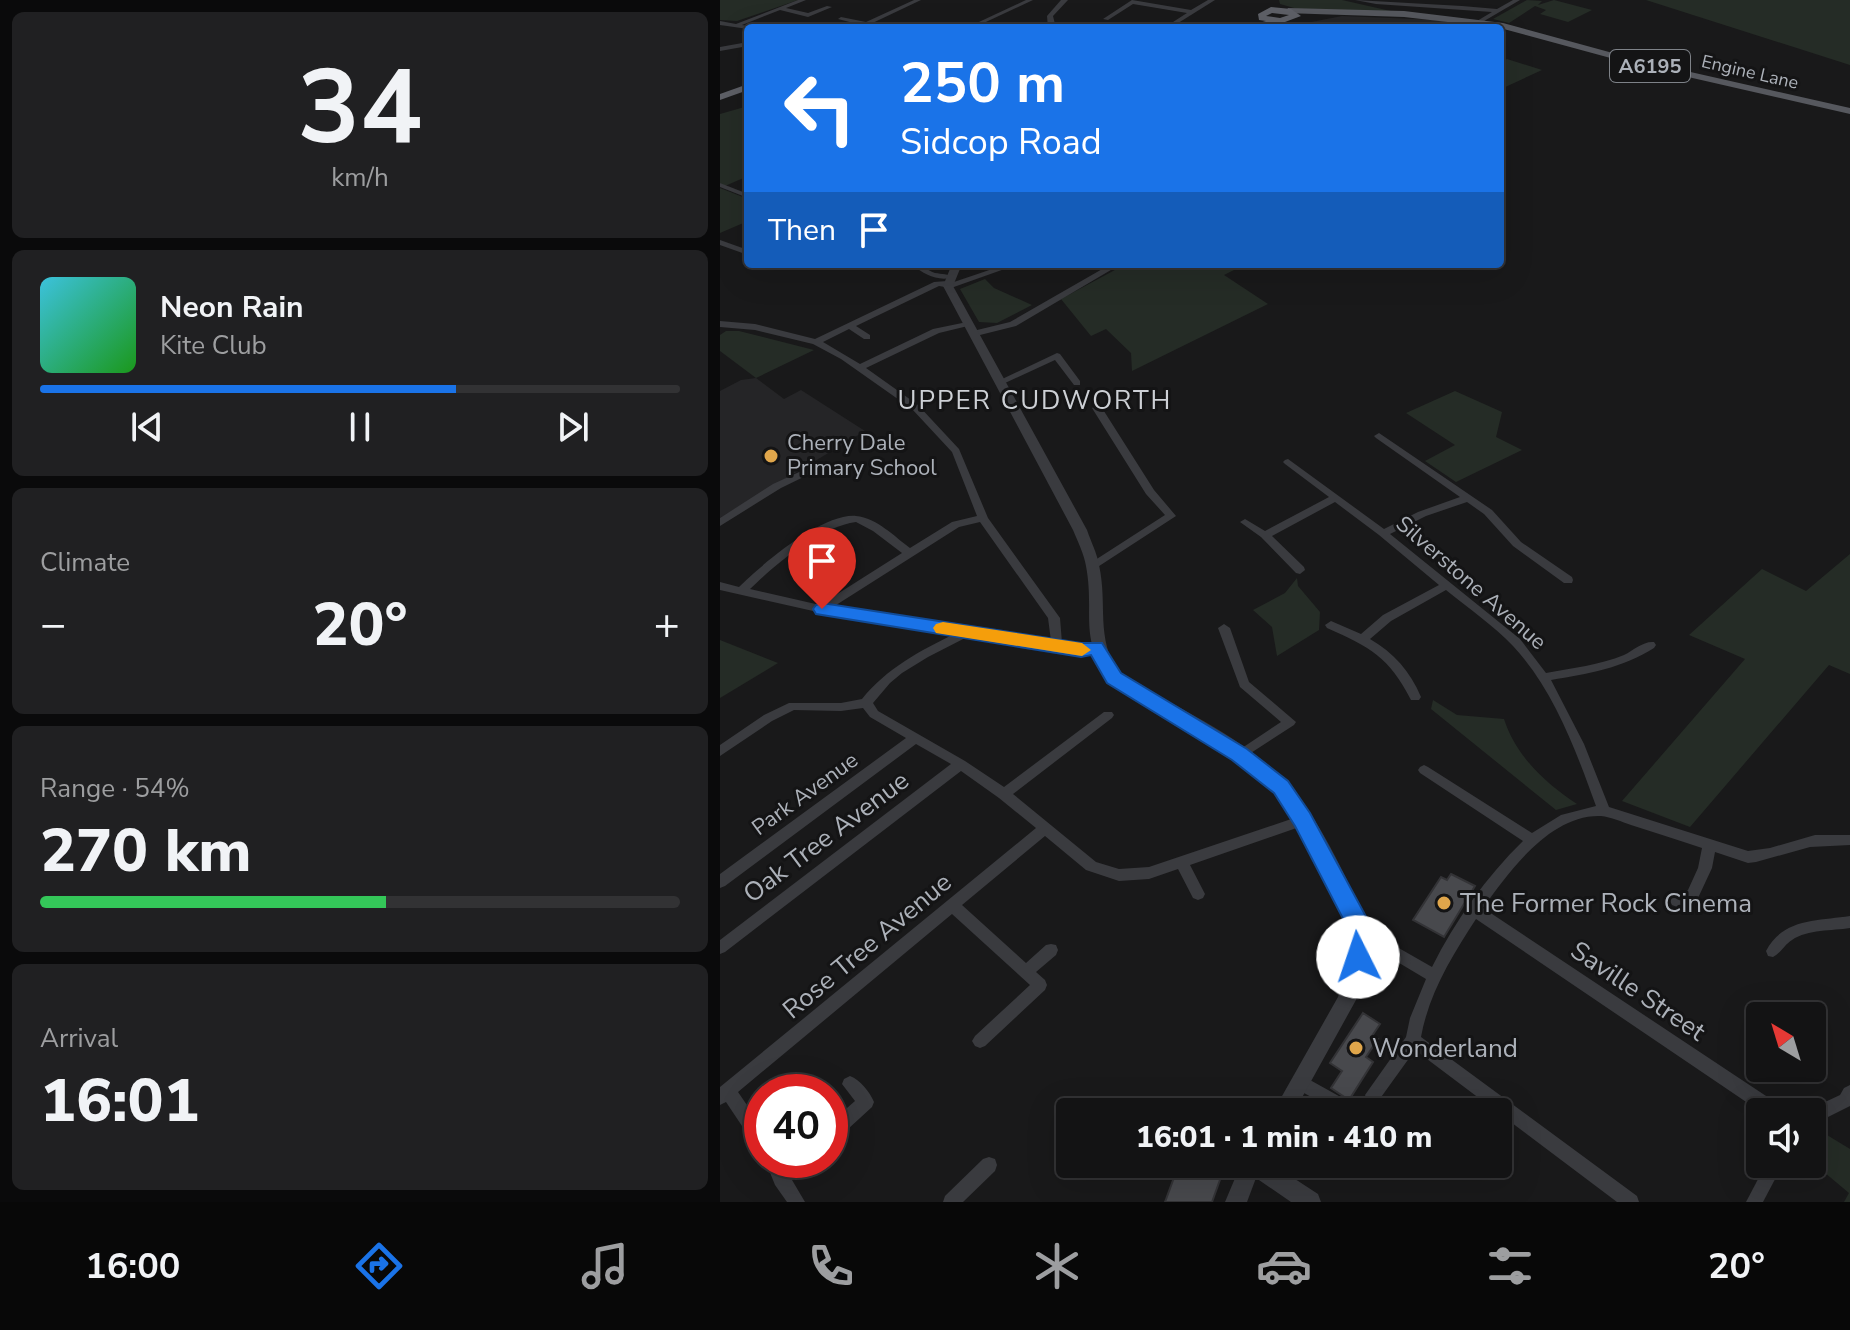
<!DOCTYPE html>
<html lang="en">
<head>
<meta charset="utf-8">
<style>
  :root { --surface:#131314; --page:#202022; --text:#f1f3f6; --muted:#9d9ea0; --line:#323234; --accent:#1a73e8 }
  body { margin:0; font-family:"Nunito Sans",sans-serif; background:var(--page); color:var(--text); height:100vh; display:flex; flex-direction:column; font-size:30px; white-space:nowrap }
  * { box-sizing:border-box; margin:0 }
  p { font-size:26px; color:var(--muted) }
  .icon { flex:none; width:44px; height:44px; fill:none; stroke:currentColor; stroke-width:2; stroke-linecap:round; stroke-linejoin:round }
  .map { position:relative; flex:1; overflow:hidden }
  .sheet { display:flex; flex-direction:column; gap:12px; padding:12px; background:#0a0a0b; width:720px }
  .sheet>* { flex:none }
  .hud { position:absolute; left:24px; top:24px; width:760px; height:244px; border-radius:8px; box-shadow:0 8px 32px #0002,0 0 0 2px var(--line); background:#1a73e8; color:#fff; overflow:hidden }
  .needle { width:52px; rotate:322deg }
  .buttons { position:absolute; left:1026px; top:1002px; display:grid; gap:16px }
  .buttons a { display:grid; place-items:center; width:80px; height:80px; border-radius:8px; background:var(--surface); box-shadow:0 8px 32px #0002,0 0 0 2px var(--line); font-size:40px }
  .speed { position:absolute; left:24px; top:1074px; display:flex; gap:16px; font-size:40px; font-weight:700; text-align:center }
  .speed>* { display:grid; place-content:center; width:104px; height:104px; border-radius:50%; background:var(--surface); box-shadow:0 8px 32px #0002,0 0 0 2px var(--line); line-height:1 }
  .speed .limit { border:12px solid #d22; background:#fff; color:#111 }
  .pin { position:absolute; display:grid; place-items:center; width:68px; height:68px; color:#fff; margin:-82px -34px; border-radius:50% 50% 50% 0; rotate:-45deg; box-shadow:0 0 8px #0007 }
  .pin .icon { rotate:45deg }
  .me { position:absolute; width:88px; margin:-44px; rotate:356deg; stroke-linejoin:round; filter:drop-shadow(0 0 6px #0008) }
  .turn { display:flex; align-items:center; gap:28px; height:168px; padding:0 24px; font-size:36px }
  .turn .icon { width:104px; height:104px; stroke-width:2.5 }
  .turn b { display:block; font-size:56px; line-height:68px }
  .then { display:flex; align-items:center; height:76px; padding:0 24px; background:#0003; gap:16px; font-size:30px }
  .big { font-size:60px; font-weight:800; line-height:1.1 }
  .sheet .widget { flex:1; display:flex; flex-direction:column; justify-content:center; gap:12px; min-width:0; padding:0 28px; border-radius:12px; background:var(--page) }
  .sheet .dial { align-items:center; gap:0 }
  .dial b { font-size:104px; line-height:1 }
  .song { display:flex; align-items:center; gap:24px }
  .cover { width:96px; height:96px; border-radius:12px; background:linear-gradient(135deg,hsl(190 70% 55%),hsl(120 70% 35%)) }
  .played { height:8px; border-radius:4px; background:linear-gradient(90deg,var(--accent) 65%,var(--line) 65%) }
  .keys { display:flex; justify-content:space-around; direction:ltr }
  .heat { display:flex; justify-content:space-between; align-items:center; font-size:44px; direction:ltr }
  .charge { height:12px; border-radius:6px; background:linear-gradient(90deg,#34c759 54%,var(--line) 0) }
  .trip { position:absolute; left:336px; top:1098px; width:456px; height:80px; border-radius:8px; background:var(--surface); box-shadow:0 8px 32px #0002,0 0 0 2px var(--line); font-weight:800; line-height:80px; text-align:center }
  .menu { display:flex; height:128px; justify-content:space-around; align-items:center; background:#080808; color:var(--muted) }
  .menu .icon { width:56px; height:56px }
  .menu .active { color:var(--accent) }
  .menu b { font-size:36px; color:var(--text) }
  main { display:flex; flex:1; min-height:0 }
  .map>svg:first-child { display:block }
  .built { fill:#252527 }
  .green { fill:#252c26 }
  .building { fill:#48494d; stroke:#333336; stroke-width:2 }
  .lines { fill:none; stroke-linecap:round; stroke-linejoin:round }
  .minor { fill:#3a3b3f; fill-rule:evenodd }
  .tertiary { fill:#3a3b3f; fill-rule:evenodd }
  .primary { fill:#56585e; fill-rule:evenodd }
  .trunk { fill:#5e6067; fill-rule:evenodd }
  .route { fill:#1a73e8; stroke:#114b97; stroke-width:2 }
  .slow { fill:#f59e0b }
  .poi-dot { fill:#e0a64b; stroke:#141415; stroke-width:3 }
  .labels { text-anchor:middle; dominant-baseline:central; stroke-width:6; stroke-linejoin:round; paint-order:stroke }
  .far-street-label { font-size:18px; fill:#acb1b9; stroke:#141415 }
  .shield { fill:#141415; stroke:#7e8288; stroke-width:2 }
  .shield-label { font-size:20px; font-weight:bold; fill:#acb1b9 }
  .poi-label { font-size:22px; fill:#acb1b9; stroke:#141415; text-anchor:start }
  .street-label { font-size:22px; fill:#acb1b9; stroke:#141415 }
  .quarter-label { font-size:26px; letter-spacing:2px; fill:#cdd0d5; stroke:#141415 }
  .near-street-label { font-size:26px; fill:#acb1b9; stroke:#141415 }
  .near-poi-label { font-size:26px; fill:#acb1b9; stroke:#141415; text-anchor:start }
</style>
</head>
<body>
<main>
<section class="sheet">
<div class="widget dial"><b>34</b><p>km/h</p></div>
<div class="widget">
<div class="song"><i class="cover"></i><div><b>Neon Rain</b><p>Kite Club</p></div></div>
<div class="played"></div>
<div class="keys"><svg class="icon" aria-label="previous" viewBox="0 0 24 24"><path d="M18 5L8 12l10 7zM5 5v14"/></svg><svg class="icon" aria-label="pause" viewBox="0 0 24 24"><path d="M8 5v14M16 5v14"/></svg><svg class="icon" aria-label="next" viewBox="0 0 24 24"><path d="M6 5l10 7-10 7zM19 5v14"/></svg></div>
</div>
<div class="widget"><p>Climate</p>
<div class="heat"><a>−</a><b class="big">20°</b><a>+</a></div>
</div>
<div class="widget"><p>Range · 54%</p><b class="big">270 km</b><div class="charge"></div></div>
<div class="widget"><p>Arrival</p><b class="big">16:01</b></div>
</section>
<div class="map">
<svg width="1130" height="1202" viewBox="0 0 1130 1202">
  <rect width="100%" height="100%" fill="#19191a"/>
  <g class="built">
    <path d="M 622,16 L 719,20 L 750,26 L 561,28 Z"/>
    <path d="M 36,378 L 64,399 L 81,390 L 145,431 L 0,518 L 0,391 L 21,380 Z"/>
  </g>
  <g class="green">
    <path d="M 0,0 L 78,0 L 17,21 L 0,20 Z"/>
    <path d="M 559,0 L 622,0 L 675,12 L 581,10 L 560,4 Z"/>
    <path d="M 807,0 L 822,1 L 818,5 L 834,0 L 872,10 L 848,22 L 820,14 L 826,10 L 815,6 L 789,23 L 773,19 Z"/>
    <path d="M 926,0 L 1130,0 L 1130,65 Z"/>
    <path d="M 787,59 L 822,70 L 781,89 L 780,62 Z"/>
    <path d="M 28,106 L 28,176 L 5,186 L 0,183 L 0,114 Z"/>
    <path d="M 0,188 L 28,199 L 28,221 L 0,233 Z"/>
    <path d="M 406,264 L 526,264 L 504,275 L 548,304 L 412,371 L 411,353 L 386,329 L 371,336 L 341,299 Z"/>
    <path d="M 265,279 L 274,288 L 312,305 L 277,323 L 259,322 L 240,289 Z"/>
    <path d="M 6,331 L 19,331 L 94,350 L 36,378 L 0,351 L 0,335 Z"/>
    <path d="M 735,391 L 782,412 L 776,437 L 802,450 L 736,482 L 705,461 L 735,445 L 686,413 Z"/>
    <path d="M 1130,554 L 1130,674 L 1109,665 L 970,827 L 902,801 L 1025,659 L 969,635 L 1042,569 L 1086,591 Z"/>
    <path d="M 577,578 L 578,586 L 600,612 L 599,630 L 557,656 L 552,627 L 533,610 L 565,593 Z"/>
    <path d="M 0,640 L 58,663 L 0,698 Z"/>
    <path d="M 713,700 L 737,715 L 784,719 C 796,756 825,783 857,804 L 836,810 L 711,709 Z"/>
    <path d="M 1107,1135 L 1130,1149 L 1130,1202 L 1124,1202 L 1129,1193 L 1092,1162 L 1092,1150 Z"/>
  </g>
  <g class="building">
    <path d="M 731,874 L 755,886 L 724,937 L 693,920 L 721,877 L 727,880 Z"/>
    <path d="M 643,1013 L 660,1024 L 652,1036 L 658,1039 L 646,1057 L 653,1062 L 629,1100 L 611,1088 L 622,1071 L 610,1063 Z"/>
    <path d="M 459,1164 L 501,1177 L 492,1202 L 445,1202 Z"/>
  </g>
  <g class="lines">
    <g class="minor">
      <path d="M 78,0 L 86,0 L 66,8 L 88,13 L 107,6 L 112,7 L 88,17 L 60,10 L 22,25 L 37,28 L 28,29 L 0,25 L 0,21 L 16,24 Z"/>
      <path d="M 194,0 L 201,0 L 142,28 L 135,28 L 141,25 L 118,19 L 121,17 L 146,22 Z"/>
      <path d="M 306,0 L 313,0 L 253,28 L 246,28 Z"/>
      <path d="M 412,0 L 471,10 L 488,0 L 495,0 L 455,25 L 453,22 L 467,13 L 413,4 L 388,20 L 383,19 Z"/>
      <path d="M 635,0 L 742,6 L 777,9 L 793,0 L 800,0 L 759,24 L 757,21 L 772,12 L 656,4 Z"/>
      <path d="M 270,22 L 332,23 L 335,25 L 332,27 L 268,25 Z"/>
      <path d="M 28,42 L 28,46 L 0,51 L 0,47 Z"/>
      <path d="M 0,183 L 28,194 L 28,198 L 0,187 Z"/>
      <path d="M 0,240 L 28,250 L 28,255 L 0,245 Z"/>
      <path d="M 52,264 L 75,266 L 100,264 L 75,270 Z"/>
      <path d="M 192,264 C 202,264 206,270 215,273 C 222,274 228,274 234,277 C 219,282 204,275 192,264 Z"/>
      <path d="M 287,264 L 299,264 L 231,288 L 219,286 L 136,326 L 150,335 L 150,339 L 144,339 L 129,329 L 103,342 L 140,364 L 213,329 L 252,321 L 252,325 L 219,333 L 146,368 L 198,405 L 239,449 L 268,518 L 340,618 L 342,643 L 361,646 L 376,644 L 382,648 L 376,652 L 361,654 L 249,636 L 208,657 L 182,673 L 170,683 L 153,703 L 158,711 L 245,761 L 284,787 L 384,712 L 392,712 L 394,715 L 392,718 L 293,794 L 376,862 L 399,869 L 429,867 L 583,815 L 588,816 L 590,820 L 588,824 L 470,865 L 485,894 L 483,898 L 478,900 L 473,898 L 458,869 L 429,879 L 399,881 L 366,870 L 325,836 L 242,905 L 306,963 L 326,945 L 331,944 L 336,945 L 338,950 L 336,955 L 316,972 L 325,980 L 327,985 L 325,990 L 265,1046 L 260,1048 L 255,1046 L 252,1041 L 255,1036 L 310,985 L 232,914 L 18,1092 L 42,1127 L 42,1149 L 36,1147 L 6,1102 L 0,1105 L 0,1087 L 316,828 L 279,798 L 241,771 L 5,952 L 0,954 L 0,940 L 231,764 L 196,744 L 5,886 L 0,888 L 0,874 L 186,738 L 150,717 L 143,708 L 121,711 L 74,710 L 52,721 L 0,756 L 0,745 L 44,715 L 69,703 L 121,703 L 142,699 C 167,668 200,651 234,634 L 102,613 L 0,590 L 0,582 L 19,587 C 42,564 103,513 136,516 C 157,518 175,537 190,548 L 232,522 L 257,516 L 232,452 L 192,409 L 121,359 L 93,344 L 35,330 L 0,327 L 0,321 L 35,324 L 95,339 L 214,282 L 227,281 L 231,283 ZM 136,522 L 153,531 L 182,553 L 100,605 L 30,589 C 56,564 99,527 136,522 ZM 260,522 L 328,618 L 331,641 L 113,607 L 239,527 Z"/>
      <path d="M 391,264 L 401,264 L 296,326 L 256,336 L 252,333 L 253,331 L 290,322 Z"/>
      <path d="M 337,353 L 340,354 L 360,381 L 360,385 L 354,385 L 335,360 L 285,383 L 279,383 L 278,381 Z"/>
      <path d="M 377,405 L 382,408 L 434,490 L 456,516 L 373,570 L 368,566 L 369,564 L 445,515 L 426,494 L 372,408 Z"/>
      <path d="M 659,433 L 772,510 L 801,542 L 852,577 L 853,580 L 852,583 L 844,583 L 793,546 L 764,514 L 747,502 L 706,516 L 670,534 L 800,639 L 826,673 C 852,668 880,665 904,655 C 914,650 923,641 934,642 L 936,645 L 934,648 C 903,668 867,674 831,680 L 864,744 L 889,807 L 1028,851 L 1050,848 L 1095,835 L 1130,835 L 1130,845 L 1090,847 L 1036,862 L 1028,863 L 995,852 L 992,868 L 978,898 L 957,907 L 952,905 L 950,901 L 952,897 L 968,890 L 978,868 L 982,848 C 959,840 935,833 911,825 C 902,822 891,817 881,816 C 830,814 789,872 763,908 L 1061,1106 L 1063,1112 L 1041,1112 L 756,919 C 732,956 709,993 701,1037 L 917,1196 L 919,1202 L 897,1202 L 695,1050 L 659,1100 L 653,1103 L 647,1100 L 645,1095 L 686,1037 L 690,1018 L 706,979 L 639,939 L 637,935 L 639,931 L 644,929 L 649,931 L 712,967 C 735,921 766,877 803,841 L 700,773 L 698,770 L 700,767 L 704,765 L 708,767 L 812,833 L 841,815 L 876,806 C 856,751 834,690 793,646 C 774,626 748,608 726,590 L 671,621 L 650,639 C 674,653 690,671 701,697 L 699,700 L 691,700 C 669,657 650,647 607,628 L 605,625 L 611,621 L 641,634 L 663,615 L 719,585 L 659,535 L 615,502 L 552,536 L 584,567 L 585,570 L 580,574 L 576,573 L 541,537 L 520,522 L 525,519 L 545,531 L 609,497 L 565,464 L 563,462 L 565,460 L 568,459 L 664,529 L 698,512 L 740,497 L 656,438 L 654,436 Z"/>
      <path d="M 101,462 L 104,463 L 106,465 L 104,467 L 61,488 L 0,526 L 0,518 L 53,484 Z"/>
      <path d="M 504,624 L 510,628 L 529,682 L 576,722 L 574,725 L 520,760 L 516,758 L 514,755 L 516,752 L 561,722 L 520,687 L 498,628 Z"/>
      <path d="M 1130,916 L 1130,928 C 1112,931 1088,929 1072,940 C 1064,945 1061,953 1053,957 L 1048,956 L 1046,951 C 1063,918 1098,921 1130,916 Z"/>
      <path d="M 581,1075 L 626,1100 L 628,1105 L 625,1112 L 609,1112 L 611,1108 L 575,1088 L 573,1083 L 575,1078 Z"/>
      <path d="M 130,1076 C 140,1080 150,1092 154,1102 L 152,1107 L 116,1140 L 110,1142 L 110,1123 L 135,1101 L 122,1084 L 124,1079 Z"/>
      <path d="M 1130,1085 L 1130,1106 L 1092,1125 L 1092,1112 L 1086,1111 L 1120,1095 L 1124,1088 Z"/>
      <path d="M 269,1157 L 275,1159 L 277,1165 L 275,1171 L 243,1202 L 223,1202 L 225,1196 L 263,1159 Z"/>
      <path d="M 45,1160 L 61,1160 L 64,1166 L 70,1160 L 90,1160 L 88,1166 L 72,1180 L 85,1202 L 67,1202 L 55,1185 Z"/>
      <path d="M 1046,1164 L 1063,1164 L 1043,1202 L 1026,1202 Z"/>
    </g>
    <g class="tertiary">
      <path d="M 341,0 L 348,0 L 333,16 L 336,28 L 328,28 L 327,16 Z"/>
      <path d="M 232,264 L 242,264 L 233,286 L 367,530 C 371,542 377,553 379,565 C 388,606 375,636 399,674 C 452,705 528,739 569,785 C 605,827 629,885 653,935 L 636,1000 L 574,1112 L 553,1112 L 618,997 L 635,935 C 611,888 592,836 557,795 C 518,748 441,713 389,682 C 358,633 375,615 366,566 C 364,554 358,542 353,530 L 223,286 Z"/>
      <path d="M 521,1164 L 552,1164 L 598,1194 L 601,1202 L 571,1202 L 536,1178 L 527,1202 L 505,1202 Z"/>
    </g>
    <path class="primary" d="M 568,8 L 684,11 L 783,23 L 922,61 L 1130,108 L 1130,114 L 920,66 L 780,28 L 684,17 L 565,13 Z"/>
    <g class="trunk">
      <path d="M 551,7 L 571,9 L 581,16 L 557,25 L 520,28 L 546,21 L 539,20 L 538,14 ZM 552,13 L 569,15 L 560,18 L 546,16 Z"/>
      <path d="M 28,84 L 28,90 L 0,100 L 0,94 Z"/>
    </g>
  </g>
  <path class="route" d="M 102,603 L 361,643 L 382,643 L 401,673 L 527,749 L 568,781 L 590,813 L 656,935 L 647,964 L 638,967 L 630,964 L 626,957 L 632,936 L 575,826 L 554,793 L 512,760 L 387,683 L 371,655 L 361,657 L 96,614 L 93,609 L 96,605 Z"/>
  <path class="slow" d="M 223,622 L 362,643 L 371,650 L 362,656 L 216,633 L 213,628 L 216,624 Z"/>
  <g class="poi-dot">
    <circle cx="51" cy="456" r="8"/>
    <circle cx="724" cy="903" r="8"/>
    <circle cx="636" cy="1048" r="8"/>
  </g>
  <g class="labels">
    <g class="far-street-label">
      <text transform="translate(1030 72) rotate(13)">Engine Lane</text>
    </g>
    <rect class="shield" x="890" y="50" width="80" height="32" rx="6"/>
    <g class="shield-label">
      <text x="930" y="66">A6195</text>
    </g>
    <g class="poi-label">
      <text x="67" y="443">Cherry Dale<tspan x="67" dy="25">Primary School</tspan></text>
    </g>
    <g class="street-label">
      <text transform="translate(751 583) rotate(41)">Silverstone Avenue</text>
      <text transform="translate(85 794) rotate(-36)">Park Avenue</text>
    </g>
    <g class="quarter-label">
      <text x="315" y="400">UPPER CUDWORTH</text>
    </g>
    <g class="near-street-label">
      <text transform="translate(106 837) rotate(-37)">Oak Tree Avenue</text>
      <text transform="translate(147 946) rotate(-40)">Rose Tree Avenue</text>
      <text transform="translate(918 991) rotate(34)">Saville Street</text>
    </g>
    <g class="near-poi-label">
      <text x="740" y="903">The Former Rock Cinema</text>
      <text x="652" y="1048">Wonderland</text>
    </g>
  </g>
</svg>
<div class="buttons">
<a><svg class="needle" viewBox="-14 -14 28 28"><path d="M0-13l5 13h-10z" fill="#e53935"/><path d="M0 13l5-13h-10z" fill="#9d9ea0"/></svg></a>
<a><svg class="icon" aria-label="sound" viewBox="0 0 24 24"><path d="M4 9h4l5-4v14l-5-4H4zM17 9q2 3 0 6"/></svg></a>
</div>
<div class="speed"><div class="limit">40</div></div>
<div class="pin" style="left:102px;top:609px;background:#d93025"><svg class="icon" aria-label="arrive" viewBox="0 0 24 24"><path d="M6 21V4h12l-3 4 3 4H6"/></svg></div>
<svg class="me" style="left:638px;top:957px" viewBox="-20 -20 40 40"><circle r="19" fill="#fff"/><path d="M0-13L10 11 0 6-10 11z" fill="#1a73e8"/></svg>
<div class="trip">16:01 · 1 min · 410 m</div>
<div class="hud">
<div class="turn"><svg class="icon" aria-label="left" viewBox="0 0 24 24"><path d="M17 20v-9H6M10 6l-5 5 5 5"/></svg><div><b>250 m</b>Sidcop Road</div></div>
<div class="then">Then<svg class="icon" aria-label="arrive" viewBox="0 0 24 24"><path d="M6 21V4h12l-3 4 3 4H6"/></svg></div>
</div>
</div>
</main>
<nav class="menu">
<b>16:00</b>
<svg class="icon active" aria-label="directions" viewBox="0 0 24 24"><path d="M12 3l9 9-9 9-9-9zM9 14v-3h6M13 9l2 2-2 2"/></svg>
<svg class="icon" aria-label="music" viewBox="0 0 24 24"><path d="M9 18V5l10-2v13"/><circle cx="6" cy="18" r="3"/><circle cx="16" cy="16" r="3"/></svg>
<svg class="icon" aria-label="phone" viewBox="0 0 24 24"><path d="M5 4h4l2 5-3 2q2 4 5 5l2-3 5 2v4C11 20 4 13 5 4z"/></svg>
<svg class="icon" aria-label="climate" viewBox="0 0 24 24"><path d="M12 3v18M4 7l16 10M4 17L20 7"/></svg>
<svg class="icon" aria-label="car" viewBox="0 0 24 24"><path d="M5 17H2v-5l4-1 3-4h7l3 4 3 1v5h-3M9 17h6M6 11h13"/><circle cx="7" cy="17" r="2"/><circle cx="17" cy="17" r="2"/></svg>
<svg class="icon" aria-label="filters" viewBox="0 0 24 24"><path d="M4 7h16M4 17h16"/><circle cx="9" cy="7" r="2"/><circle cx="15" cy="17" r="2"/></svg>
<b>20°</b>
</nav>
</body>
</html>
